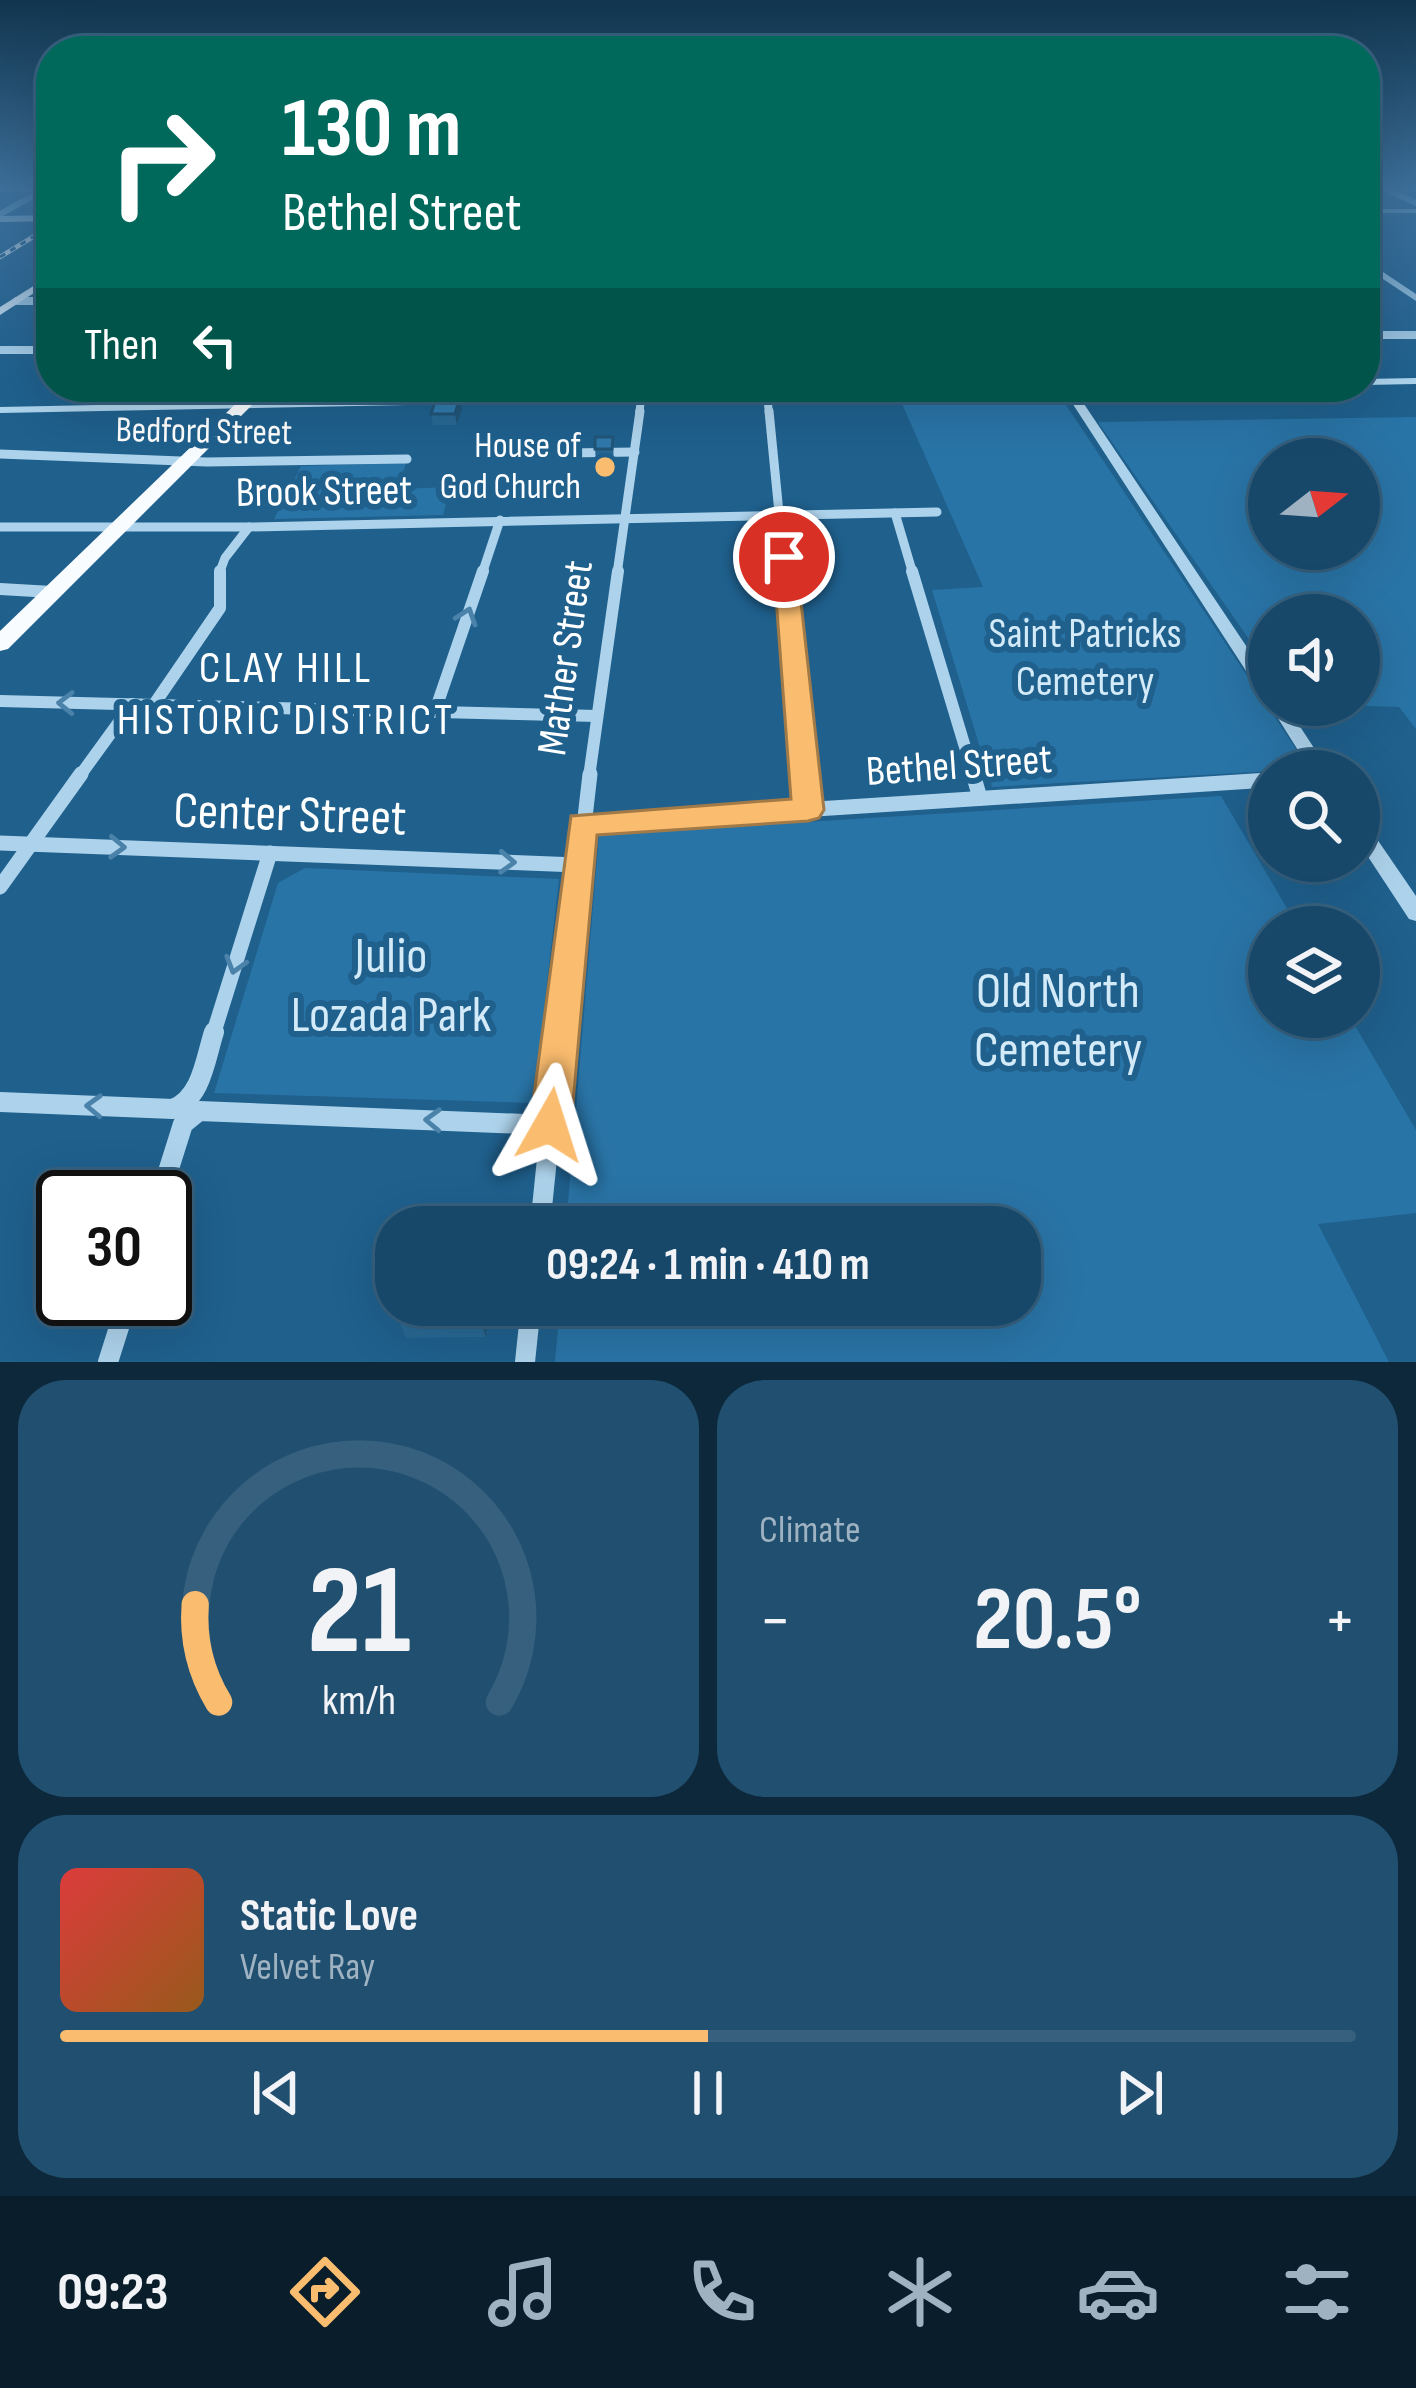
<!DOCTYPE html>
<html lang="en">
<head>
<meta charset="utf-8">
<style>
  :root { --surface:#17486a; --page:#204f70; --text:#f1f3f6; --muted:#9eb2c1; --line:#36607e; --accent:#fabc6e }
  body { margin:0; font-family:"Sofia Sans Condensed",sans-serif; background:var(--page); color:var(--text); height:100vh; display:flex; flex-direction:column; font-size:45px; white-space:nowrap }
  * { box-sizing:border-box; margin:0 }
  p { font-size:39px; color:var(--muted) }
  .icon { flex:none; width:66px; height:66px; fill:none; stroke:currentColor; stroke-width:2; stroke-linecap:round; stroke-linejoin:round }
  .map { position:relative; height:1362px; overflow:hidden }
  .panel { display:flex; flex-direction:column; gap:18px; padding:18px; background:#0d283a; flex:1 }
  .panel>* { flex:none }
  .banner { position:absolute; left:36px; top:36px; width:1344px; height:366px; border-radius:48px; box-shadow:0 12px 48px #0002,0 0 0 3px var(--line); background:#00695c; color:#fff; overflow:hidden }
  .needle { width:78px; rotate:73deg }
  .controls { position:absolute; left:1248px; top:438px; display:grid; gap:24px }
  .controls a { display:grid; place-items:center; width:132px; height:132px; border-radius:50%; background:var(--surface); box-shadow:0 12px 48px #0002,0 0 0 3px var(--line); font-size:60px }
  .speed { position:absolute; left:36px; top:1170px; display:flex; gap:24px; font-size:60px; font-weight:700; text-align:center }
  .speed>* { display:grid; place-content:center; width:156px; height:156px; border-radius:50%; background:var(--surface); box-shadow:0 12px 48px #0002,0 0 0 3px var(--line); line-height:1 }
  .speed .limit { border:6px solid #111; border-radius:18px; background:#fff; color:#111 }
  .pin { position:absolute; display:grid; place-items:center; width:102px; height:102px; color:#fff; margin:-51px; border:6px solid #fff; border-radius:50%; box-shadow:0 3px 12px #0007 }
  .me { position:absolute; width:132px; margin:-66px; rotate:6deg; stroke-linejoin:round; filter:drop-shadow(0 0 9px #0008) }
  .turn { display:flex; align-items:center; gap:42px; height:252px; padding:0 48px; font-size:54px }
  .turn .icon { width:156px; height:156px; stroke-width:2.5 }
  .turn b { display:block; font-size:84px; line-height:102px }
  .then { display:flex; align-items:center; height:114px; padding:0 48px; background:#0003; gap:24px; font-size:45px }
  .big { font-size:90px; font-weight:700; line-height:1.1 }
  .panel .card { flex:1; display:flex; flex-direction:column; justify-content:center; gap:18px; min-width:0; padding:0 42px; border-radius:48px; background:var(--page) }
  .panel .dial { align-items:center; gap:0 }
  .dial svg { height:312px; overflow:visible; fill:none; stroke:var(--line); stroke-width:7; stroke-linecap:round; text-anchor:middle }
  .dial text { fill:var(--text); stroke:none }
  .song { display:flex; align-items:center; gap:36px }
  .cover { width:144px; height:144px; border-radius:18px; background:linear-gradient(135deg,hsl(0 70% 55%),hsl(30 70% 35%)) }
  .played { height:12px; border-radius:6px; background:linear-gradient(90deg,var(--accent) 50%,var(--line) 50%) }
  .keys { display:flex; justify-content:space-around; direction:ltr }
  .heat { display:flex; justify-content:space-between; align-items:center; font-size:66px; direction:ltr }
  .panel .tiles { flex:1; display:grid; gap:18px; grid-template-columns:1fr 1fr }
  .card:last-child { grid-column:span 2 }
  .trip { position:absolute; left:375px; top:1206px; width:666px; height:120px; border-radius:48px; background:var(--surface); box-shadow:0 12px 48px #0002,0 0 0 3px var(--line); font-weight:700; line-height:120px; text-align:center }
  .menu { display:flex; height:192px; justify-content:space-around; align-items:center; background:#091d2a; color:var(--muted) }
  .menu .icon { width:84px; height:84px }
  .menu .active { color:var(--accent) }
  .menu b { font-size:54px; color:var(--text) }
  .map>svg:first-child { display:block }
  .green { fill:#2974a6; fill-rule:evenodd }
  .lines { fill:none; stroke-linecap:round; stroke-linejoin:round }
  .minor-far5 { stroke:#add3ec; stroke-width:6 }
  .minor-far4 { stroke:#add3ec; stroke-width:8 }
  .minor-far3 { stroke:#add3ec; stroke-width:9 }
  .minor-far2 { stroke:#add3ec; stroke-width:12 }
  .minor-far1 { stroke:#add3ec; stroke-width:15 }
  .minor { stroke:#add3ec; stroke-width:20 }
  .tertiary { fill:#add3ec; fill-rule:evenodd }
  .secondary { fill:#d9ecf9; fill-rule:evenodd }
  .trunk { fill:#f9fcff; fill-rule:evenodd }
  .rail-casing { stroke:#fff; stroke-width:4.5 }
  .rail { stroke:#1f608d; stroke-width:3; stroke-dasharray:6; stroke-linecap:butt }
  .wall { fill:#286893 }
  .shaded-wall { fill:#215578 }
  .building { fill:#2f79ab; stroke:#215578; stroke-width:3 }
  .oneway { stroke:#4a82aa }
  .route { fill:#fabc6e; stroke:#a27a48; stroke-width:3 }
  .poi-dot { fill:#fabc6e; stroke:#1f608d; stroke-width:4.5 }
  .labels { text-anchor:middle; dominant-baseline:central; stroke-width:12; stroke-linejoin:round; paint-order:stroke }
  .far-street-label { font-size:36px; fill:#fff; stroke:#1f608d }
  .far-poi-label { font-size:36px; fill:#fff; stroke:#1f608d; text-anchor:end }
  .street-label { font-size:42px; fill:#fff; stroke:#1f608d }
  .park-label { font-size:42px; fill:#d3eaf9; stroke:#1f608d }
  .neighbourhood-label { font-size:45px; letter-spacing:3px; fill:#fff; stroke:#1f608d }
  .near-street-label { font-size:51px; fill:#fff; stroke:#1f608d }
  .near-park-label { font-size:51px; fill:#d3eaf9; stroke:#1f608d }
</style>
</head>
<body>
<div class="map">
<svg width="1416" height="1362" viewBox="0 0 1416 1362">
  <rect width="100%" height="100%" fill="#1f608d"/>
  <g class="green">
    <path d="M 1058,393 L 1298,752 L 1306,769 L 992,787 L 932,590 L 983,587 L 899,397 Z"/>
    <path d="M 1416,417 L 1416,729 L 1399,707 L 1336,705 L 1359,705 L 1359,615 L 1269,615 L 1269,668 L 1098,422 ZM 1269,459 L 1359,459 L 1359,549 L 1269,549 Z"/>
    <path d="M 406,463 L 398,489 L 451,487 L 443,515 L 274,519 L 301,466 Z"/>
    <path d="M 1221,796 L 1298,927 L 1269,927 L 1269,1017 L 1350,1017 L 1416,1130 L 1416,1213 L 1318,1224 L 1389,1362 L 555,1362 L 560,1305 L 1020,1305 L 1020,1227 L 566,1227 L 599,835 Z"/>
    <path d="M 305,868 L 559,879 L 533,1103 L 214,1093 L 278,883 Z"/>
  </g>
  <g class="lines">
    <g class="minor-far5">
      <path d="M 1382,187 L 1416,203"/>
      <path d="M 0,189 L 41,189"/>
      <path d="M 0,214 L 49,187"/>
    </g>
    <g class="minor-far4">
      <path d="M 17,301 L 51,301"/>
      <path d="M 1365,335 L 1416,335"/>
      <path d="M 0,350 L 51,350"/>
      <path d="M 767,394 L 769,414"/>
      <path d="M 639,414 L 643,387"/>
    </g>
    <g class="minor-far3">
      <path d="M 769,411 L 785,574"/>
      <path d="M 567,453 L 635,452"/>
      <path d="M 0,454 L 207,462 L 407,459"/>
      <path d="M 895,513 L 913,574"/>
      <path d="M 0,527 L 249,527 L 937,512"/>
      <path d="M 219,574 L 225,558 L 249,527"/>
      <path d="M 482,574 L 500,520"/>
      <path d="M 617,574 L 640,411"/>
    </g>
    <g class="minor-far2">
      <path d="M 784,571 L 805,777"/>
      <path d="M 912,571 L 974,777"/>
      <path d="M 0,589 L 52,592"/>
      <path d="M 0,701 L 597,716"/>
      <path d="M 155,703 L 220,608 L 220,571"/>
      <path d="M 435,711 L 483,571"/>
      <path d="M 79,777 L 132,704"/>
      <path d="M 589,777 L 618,571"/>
    </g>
    <g class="minor-far1">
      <path d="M 804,774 L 808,810"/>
      <path d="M 973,774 L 980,798"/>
      <path d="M 582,824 L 1269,780"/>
      <path d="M 0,843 L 577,865"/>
      <path d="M 0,887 L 81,774"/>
      <path d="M 213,1035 L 270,853"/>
      <path d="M 560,1035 L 590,774"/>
    </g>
    <g class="minor">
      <path d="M 0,1102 L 173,1109 C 202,1097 205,1060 214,1032"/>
      <path d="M 160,1197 L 183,1124 L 199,1111 L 550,1125"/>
      <path d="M 540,1227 L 560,1032"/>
      <path d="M 108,1362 L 128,1299"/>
      <path d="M 525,1362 L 531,1305"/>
    </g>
    <g class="tertiary">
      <rect x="1365" y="209" width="51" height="4"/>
      <path d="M 1365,260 L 1416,294 L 1416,301 L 1365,267 Z"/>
      <path d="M 1416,378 L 1416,384 L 1365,385 L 1365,379 Z"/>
      <path d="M 987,387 L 1156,387 L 1151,390 L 1076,392 L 1269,680 L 1269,698 L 1263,697 L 1065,392 L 0,413 L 0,407 Z"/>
      <path d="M 1269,704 L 1286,705 L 1329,771 L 1311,771 Z"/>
      <path d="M 1359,821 L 1366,823 L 1416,896 L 1416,921 L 1409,919 L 1359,843 Z"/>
    </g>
    <g class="secondary">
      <path d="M 51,215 L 51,221 L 0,222 L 0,216 Z"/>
      <path d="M 51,275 L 51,282 L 0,315 L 0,307 Z"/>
    </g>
    <path class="trunk" d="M 253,387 L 270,387 L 8,649 L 0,651 L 0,631 Z"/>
    <defs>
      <path id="rail" d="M 0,257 L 51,226"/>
    </defs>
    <use href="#rail" class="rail-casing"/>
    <use href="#rail" class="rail"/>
  </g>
  <g class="wall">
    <path d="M 462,409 L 457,425 L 433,425 L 431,414 Z"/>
    <path d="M 613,437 L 614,473 L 597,474 L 595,449 Z"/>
    <path d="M 392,1303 L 396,1305 L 494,1305 L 495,1321 L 488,1321 L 486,1337 L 406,1338 Z"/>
  </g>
  <g class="shaded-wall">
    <path d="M 460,397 L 462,409 L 457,425 L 455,414 Z"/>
    <path d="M 481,1305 L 488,1321 L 486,1337 L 479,1318 Z"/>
  </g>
  <g class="building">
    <path d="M 460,397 L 455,414 L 431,414 L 436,398 Z"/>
    <path d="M 595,437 L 613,437 L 612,449 L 595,449 Z"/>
    <path d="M 396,1286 L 396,1305 L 481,1305 L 479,1318 L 397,1319 L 399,1311 L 392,1303 Z"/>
  </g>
  <defs><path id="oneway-chevron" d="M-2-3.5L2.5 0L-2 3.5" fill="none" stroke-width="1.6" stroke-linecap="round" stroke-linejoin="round" transform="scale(3)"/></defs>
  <g class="oneway">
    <use href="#oneway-chevron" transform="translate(467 616) rotate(-71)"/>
    <use href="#oneway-chevron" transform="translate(66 703) rotate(-179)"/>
    <use href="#oneway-chevron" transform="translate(117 847) rotate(2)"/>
    <use href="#oneway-chevron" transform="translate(507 862) rotate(2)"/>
    <use href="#oneway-chevron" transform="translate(235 965) rotate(107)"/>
    <use href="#oneway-chevron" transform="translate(94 1106) rotate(-178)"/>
    <use href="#oneway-chevron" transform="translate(433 1120) rotate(-178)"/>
  </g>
  <linearGradient id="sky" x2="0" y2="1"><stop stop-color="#11354e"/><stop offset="0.5" stop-color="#3c6f9a"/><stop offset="1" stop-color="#3c6f9a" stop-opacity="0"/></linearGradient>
  <rect width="1416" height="377" fill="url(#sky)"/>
  <path class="route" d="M 784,550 L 796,557 L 824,810 L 819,818 L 808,821 L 597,835 L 571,1125 L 565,1139 L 550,1145 L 536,1139 L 530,1125 L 571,816 L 791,799 L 773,557 Z"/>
  <circle class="poi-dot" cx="605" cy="467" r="12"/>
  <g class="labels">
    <g class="far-street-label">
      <text transform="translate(204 432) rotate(1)">Bedford Street</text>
    </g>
    <g class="far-poi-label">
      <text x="581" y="446">House of<tspan x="581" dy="41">God Church</tspan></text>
    </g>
    <g class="street-label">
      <text transform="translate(324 492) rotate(-1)">Brook Street</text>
      <text transform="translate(566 658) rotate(-82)">Mather Street</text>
      <text transform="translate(959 766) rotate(-4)">Bethel Street</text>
    </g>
    <g class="park-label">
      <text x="1085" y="634">Saint Patricks<tspan x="1085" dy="48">Cemetery</tspan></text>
    </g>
    <g class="neighbourhood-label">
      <text x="286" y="668">CLAY HILL<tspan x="286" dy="52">HISTORIC DISTRICT</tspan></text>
    </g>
    <g class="near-street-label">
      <text transform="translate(290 815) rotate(2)">Center Street</text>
    </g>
    <g class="near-park-label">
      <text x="391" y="956">Julio<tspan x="391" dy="59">Lozada Park</tspan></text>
      <text x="1058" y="991">Old North<tspan x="1058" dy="59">Cemetery</tspan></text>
    </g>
  </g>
</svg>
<div class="controls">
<a><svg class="needle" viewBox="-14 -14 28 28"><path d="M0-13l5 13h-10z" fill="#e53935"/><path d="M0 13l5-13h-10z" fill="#9eb2c1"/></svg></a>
<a><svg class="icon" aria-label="sound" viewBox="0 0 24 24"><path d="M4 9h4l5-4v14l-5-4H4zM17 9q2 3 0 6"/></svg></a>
<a><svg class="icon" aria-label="search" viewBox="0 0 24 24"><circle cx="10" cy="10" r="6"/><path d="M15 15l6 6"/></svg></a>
<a><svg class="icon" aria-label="layers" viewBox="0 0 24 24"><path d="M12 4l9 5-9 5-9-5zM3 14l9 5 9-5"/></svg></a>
</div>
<div class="speed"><div class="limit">30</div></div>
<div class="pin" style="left:784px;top:557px;background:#d93025"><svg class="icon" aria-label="arrive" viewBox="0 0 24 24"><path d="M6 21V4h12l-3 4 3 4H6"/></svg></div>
<svg class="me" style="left:550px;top:1125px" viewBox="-20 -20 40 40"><path d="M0-17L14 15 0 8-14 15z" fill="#fabc6e" stroke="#fff" stroke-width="4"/></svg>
<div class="trip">09:24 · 1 min · 410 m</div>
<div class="banner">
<div class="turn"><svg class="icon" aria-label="right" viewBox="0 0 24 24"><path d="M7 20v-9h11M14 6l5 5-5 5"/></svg><div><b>130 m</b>Bethel Street</div></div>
<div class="then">Then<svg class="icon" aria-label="left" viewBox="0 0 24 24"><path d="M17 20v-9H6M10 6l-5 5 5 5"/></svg></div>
</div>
</div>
<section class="panel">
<div class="tiles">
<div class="card dial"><svg viewBox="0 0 100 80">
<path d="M14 69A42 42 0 1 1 86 69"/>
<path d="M14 69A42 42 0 0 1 8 44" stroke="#fabc6e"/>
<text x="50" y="56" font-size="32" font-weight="700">21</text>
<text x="50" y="72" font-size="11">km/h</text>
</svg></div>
<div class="card"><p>Climate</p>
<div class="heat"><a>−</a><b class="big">20.5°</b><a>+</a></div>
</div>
<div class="card">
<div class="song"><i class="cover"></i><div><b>Static Love</b><p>Velvet Ray</p></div></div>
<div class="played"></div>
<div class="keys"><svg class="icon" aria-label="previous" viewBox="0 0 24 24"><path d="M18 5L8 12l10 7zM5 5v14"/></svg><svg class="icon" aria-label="pause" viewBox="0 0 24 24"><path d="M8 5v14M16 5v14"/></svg><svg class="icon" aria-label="next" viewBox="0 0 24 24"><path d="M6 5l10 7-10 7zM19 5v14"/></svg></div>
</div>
</div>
</section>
<nav class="menu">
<b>09:23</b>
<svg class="icon active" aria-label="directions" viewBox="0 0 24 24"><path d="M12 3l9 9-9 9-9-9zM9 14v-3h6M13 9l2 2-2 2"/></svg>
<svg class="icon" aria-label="music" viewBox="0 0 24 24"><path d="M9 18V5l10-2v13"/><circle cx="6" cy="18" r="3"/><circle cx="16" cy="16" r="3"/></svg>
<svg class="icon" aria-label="phone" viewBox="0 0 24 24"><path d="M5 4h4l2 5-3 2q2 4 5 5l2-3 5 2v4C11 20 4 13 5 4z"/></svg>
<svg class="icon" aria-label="climate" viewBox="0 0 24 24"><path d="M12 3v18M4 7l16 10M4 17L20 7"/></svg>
<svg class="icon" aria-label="car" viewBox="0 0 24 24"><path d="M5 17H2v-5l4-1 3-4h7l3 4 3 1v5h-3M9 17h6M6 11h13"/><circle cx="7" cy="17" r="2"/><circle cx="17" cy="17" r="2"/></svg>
<svg class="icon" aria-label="filters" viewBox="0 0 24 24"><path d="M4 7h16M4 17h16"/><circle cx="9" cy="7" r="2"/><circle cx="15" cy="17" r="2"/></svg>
</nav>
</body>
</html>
